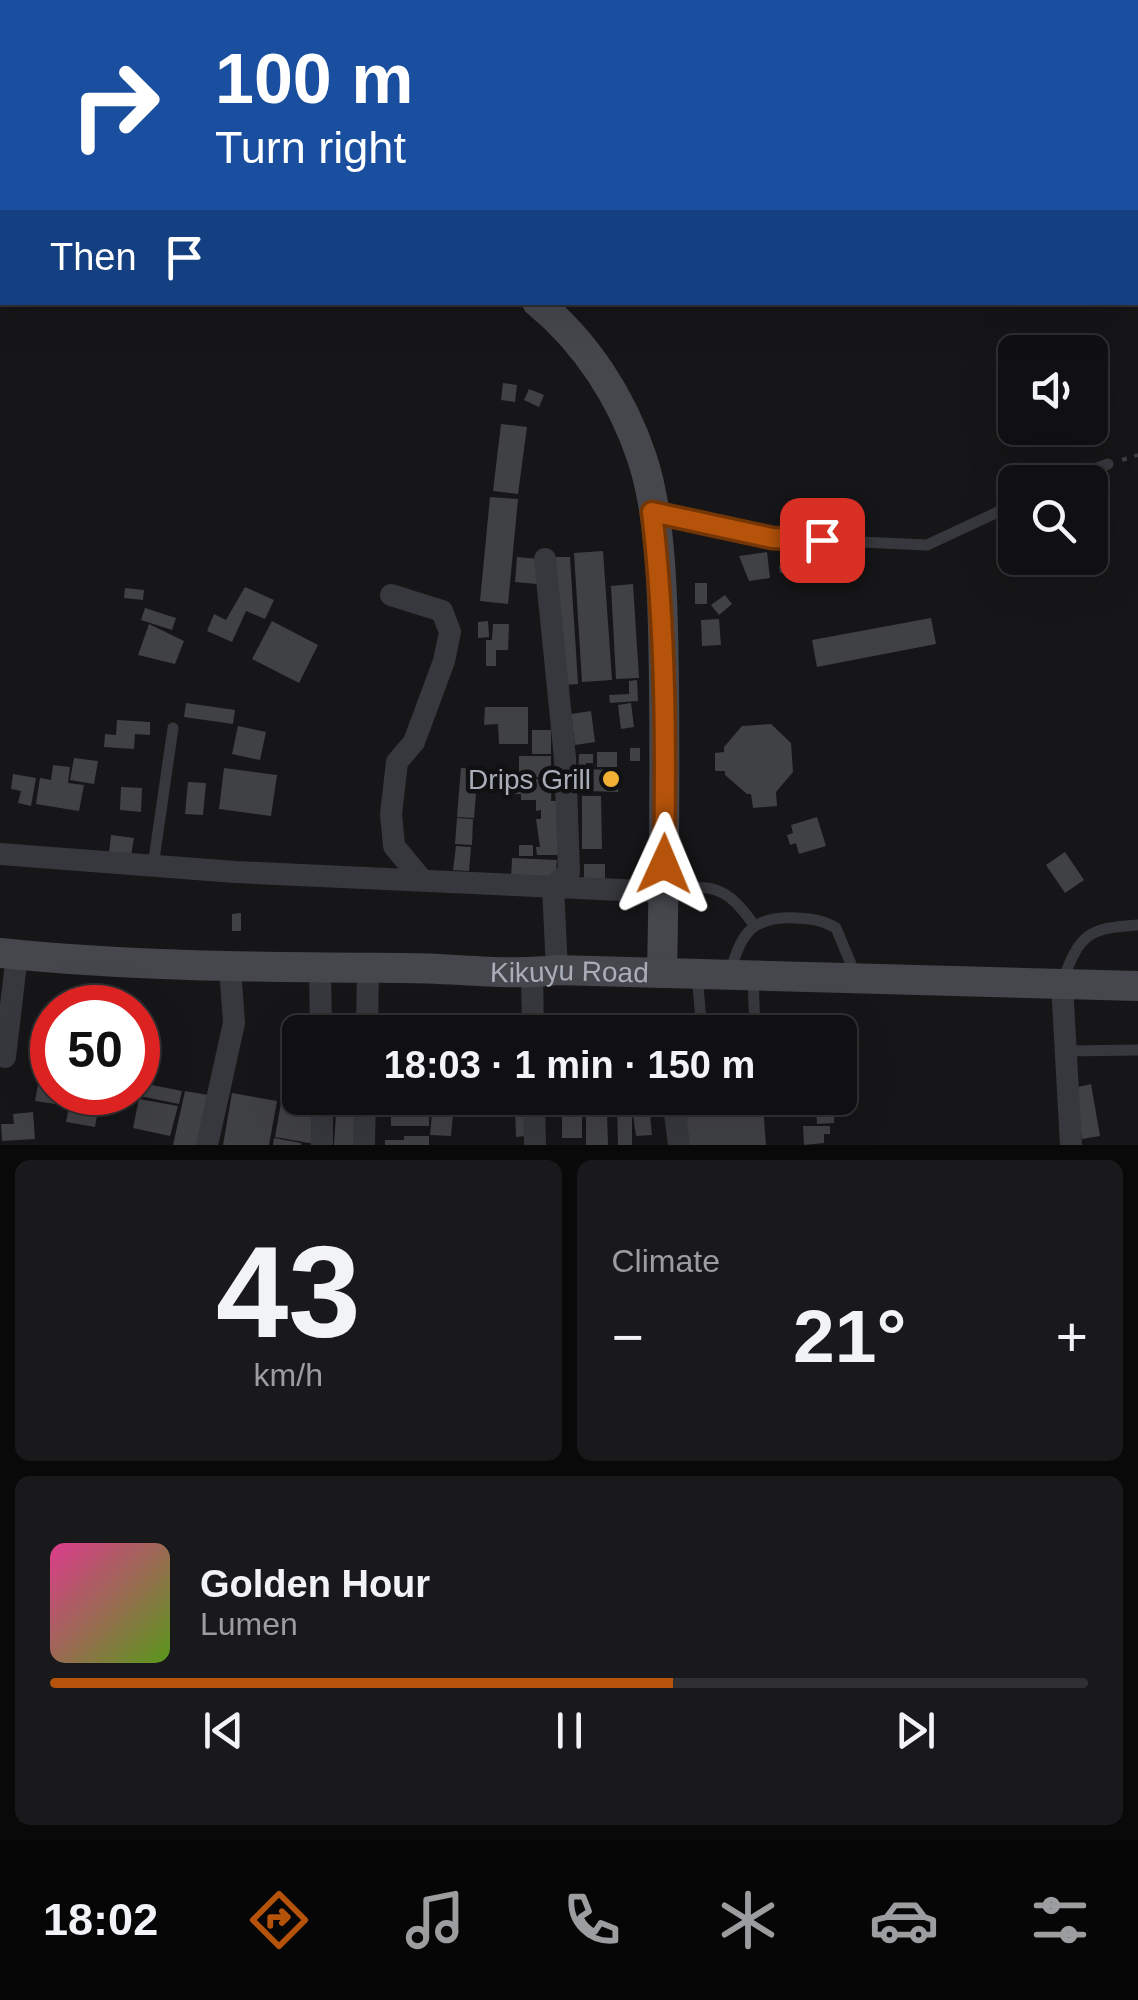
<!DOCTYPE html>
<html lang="en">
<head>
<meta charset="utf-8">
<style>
  :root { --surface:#101012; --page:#19191b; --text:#f1f3f6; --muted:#9c9d9f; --line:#303032; --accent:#b45309 }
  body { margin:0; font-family:Helvetica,sans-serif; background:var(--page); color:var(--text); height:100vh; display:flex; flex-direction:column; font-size:38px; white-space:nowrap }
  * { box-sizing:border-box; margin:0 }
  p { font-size:32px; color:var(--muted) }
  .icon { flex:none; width:55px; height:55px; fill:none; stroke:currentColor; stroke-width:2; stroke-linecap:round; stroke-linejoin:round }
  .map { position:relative; height:1145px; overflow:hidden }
  .side { display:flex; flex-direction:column; gap:15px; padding:15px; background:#09090a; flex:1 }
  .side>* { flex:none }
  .guide { position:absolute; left:0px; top:0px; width:1140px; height:305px; box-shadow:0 10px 40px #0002,0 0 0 2px var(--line); background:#1a4fa0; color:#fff; overflow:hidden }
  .controls { position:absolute; left:998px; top:335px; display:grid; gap:20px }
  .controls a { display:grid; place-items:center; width:110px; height:110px; border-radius:15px; background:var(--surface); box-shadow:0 10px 40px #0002,0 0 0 2px var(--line); font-size:50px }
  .speed { position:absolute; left:30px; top:985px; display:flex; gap:20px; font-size:50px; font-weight:700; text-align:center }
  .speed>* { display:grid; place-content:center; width:130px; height:130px; border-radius:50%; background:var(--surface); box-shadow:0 10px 40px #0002,0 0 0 2px var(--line); line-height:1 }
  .speed .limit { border:15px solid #d22; background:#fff; color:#111 }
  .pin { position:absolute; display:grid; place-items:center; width:85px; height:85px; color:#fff; margin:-42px; border-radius:20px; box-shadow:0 5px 15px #0006 }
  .me { position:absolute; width:110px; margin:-55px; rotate:1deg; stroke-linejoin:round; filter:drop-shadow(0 0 8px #0008) }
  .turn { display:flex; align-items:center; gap:35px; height:210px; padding:0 50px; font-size:45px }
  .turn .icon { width:130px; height:130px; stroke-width:2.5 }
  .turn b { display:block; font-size:70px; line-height:85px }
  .then { display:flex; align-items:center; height:95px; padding:0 50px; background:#0003; gap:20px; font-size:38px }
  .big { font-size:75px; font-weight:700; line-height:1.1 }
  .side .tile { flex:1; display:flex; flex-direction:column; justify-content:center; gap:15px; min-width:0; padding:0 35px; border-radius:15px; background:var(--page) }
  .side .dial { align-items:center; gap:0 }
  .dial b { font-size:130px; line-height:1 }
  .song { display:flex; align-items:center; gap:30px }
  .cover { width:120px; height:120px; border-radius:15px; background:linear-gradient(135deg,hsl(330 70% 55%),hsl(90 70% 35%)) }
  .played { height:10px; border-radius:5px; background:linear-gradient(90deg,var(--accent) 60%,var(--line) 60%) }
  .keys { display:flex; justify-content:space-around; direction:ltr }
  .heat { display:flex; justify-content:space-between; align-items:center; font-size:55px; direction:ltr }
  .side .tiles { flex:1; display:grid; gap:15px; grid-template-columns:1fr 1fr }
  .tile:last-child { grid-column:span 2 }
  .trip { position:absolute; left:282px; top:1015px; width:575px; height:100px; border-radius:15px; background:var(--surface); box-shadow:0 10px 40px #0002,0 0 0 2px var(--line); font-weight:700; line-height:100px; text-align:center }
  .menu { display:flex; height:160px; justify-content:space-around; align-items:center; background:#060607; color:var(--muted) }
  .menu .icon { width:70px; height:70px }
  .menu .active { color:var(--accent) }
  .menu b { font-size:45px; color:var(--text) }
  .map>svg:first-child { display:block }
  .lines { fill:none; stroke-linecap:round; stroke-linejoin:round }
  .stream { stroke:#2c353c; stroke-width:6 }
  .building { fill:#404145 }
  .path { stroke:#3d3f44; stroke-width:4; stroke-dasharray:5 8; stroke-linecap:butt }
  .lane { stroke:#37383d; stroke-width:11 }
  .street { stroke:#37383d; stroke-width:22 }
  .secondary { stroke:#45474d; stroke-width:30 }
  .route-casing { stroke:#753606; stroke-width:25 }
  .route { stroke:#b45309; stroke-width:18 }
  .poi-dot { fill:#f2b134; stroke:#111113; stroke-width:4 }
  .labels { text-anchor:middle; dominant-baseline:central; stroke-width:9; stroke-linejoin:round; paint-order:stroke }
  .poi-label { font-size:28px; fill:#a8adb8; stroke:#111113; text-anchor:end }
  .street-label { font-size:28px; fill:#a8adb8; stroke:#111113 }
</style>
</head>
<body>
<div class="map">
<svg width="1138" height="1145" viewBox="0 0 1138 1145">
  <rect width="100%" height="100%" fill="#161618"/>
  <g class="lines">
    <g class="stream">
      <path d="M 339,0 L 352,2"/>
      <path d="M 65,2 L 73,2"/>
      <path d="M 322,2 L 332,0"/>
      <path d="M 406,2 L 424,2"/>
      <path d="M 988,2 L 994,0"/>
      <path d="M 0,7 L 2,8"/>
    </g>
  </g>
  <g class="building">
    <path d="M 503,383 L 517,385 L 515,402 L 501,400 Z"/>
    <path d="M 529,389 L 544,395 L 539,407 L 524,400 Z"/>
    <path d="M 501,424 L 527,427 L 518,494 L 493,491 Z"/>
    <path d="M 490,497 L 518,499 L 508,604 L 480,601 Z"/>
    <path d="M 603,551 L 612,680 L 582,682 L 574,553 Z"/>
    <path d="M 767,552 L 770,578 L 749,581 L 739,556 Z"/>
    <path d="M 517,557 L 539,559 L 537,584 L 515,582 Z"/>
    <path d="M 555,557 L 570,557 L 578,684 L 562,685 Z"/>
    <path d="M 791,565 L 791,573 L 780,573 L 779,566 Z"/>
    <rect x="695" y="583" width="12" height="21"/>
    <path d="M 633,584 L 639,678 L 616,679 L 611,586 Z"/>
    <path d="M 245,587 L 274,600 L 265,619 L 246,611 L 232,642 L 207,631 L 214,614 L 226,620 Z"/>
    <path d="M 125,588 L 144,590 L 143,600 L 124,598 Z"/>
    <path d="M 725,595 L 732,604 L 719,615 L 711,605 Z"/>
    <path d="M 145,608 L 176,618 L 172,630 L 141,620 Z"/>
    <path d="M 931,618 L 936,644 L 817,667 L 812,640 Z"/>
    <path d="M 719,619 L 721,645 L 702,646 L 701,620 Z"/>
    <path d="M 272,621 L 318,645 L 299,683 L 252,659 Z"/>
    <path d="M 488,621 L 489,637 L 478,638 L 478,622 Z"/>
    <path d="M 149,624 L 184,641 L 175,664 L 138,655 Z"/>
    <path d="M 493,624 L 509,624 L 508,650 L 496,650 L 496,666 L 486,666 L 486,640 L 492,640 Z"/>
    <path d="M 637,680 L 638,701 L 610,703 L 609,695 L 629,694 L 629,681 Z"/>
    <path d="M 186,703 L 235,710 L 233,724 L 184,717 Z"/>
    <path d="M 631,703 L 634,727 L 621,729 L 618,705 Z"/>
    <path d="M 485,707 L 528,707 L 528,744 L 499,744 L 498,724 L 484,725 Z"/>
    <path d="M 591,711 L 595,742 L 575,745 L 571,714 Z"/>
    <path d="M 117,720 L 150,722 L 150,735 L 135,734 L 134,749 L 104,747 L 105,734 L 116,735 Z"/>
    <path d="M 771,724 L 791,743 L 793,772 L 776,792 L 777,806 L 753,808 L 751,794 L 747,794 L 725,775 L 725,771 L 715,771 L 715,753 L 724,752 L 724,747 L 742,726 Z"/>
    <path d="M 238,726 L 266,732 L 260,760 L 232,754 Z"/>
    <rect x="532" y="730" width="19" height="24"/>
    <rect x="630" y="748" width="10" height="13"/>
    <rect x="597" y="752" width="20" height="15"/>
    <path d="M 579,754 L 593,754 L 593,763 L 586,763 L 585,781 L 578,781 Z"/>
    <path d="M 519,756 L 551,756 L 551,778 L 519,777 Z"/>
    <path d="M 74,758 L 98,761 L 94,784 L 70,780 Z"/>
    <path d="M 53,765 L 70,767 L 68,783 L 84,785 L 79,811 L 36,804 L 40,778 L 51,780 Z"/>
    <path d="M 224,768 L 277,775 L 271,816 L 219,809 Z"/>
    <path d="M 461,768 L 478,769 L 474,818 L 457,817 Z"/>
    <path d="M 590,769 L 620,771 L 618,792 L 589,791 Z"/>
    <path d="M 13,774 L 36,778 L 31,806 L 18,803 L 21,791 L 11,789 Z"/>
    <path d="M 515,779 L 552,779 L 551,801 L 559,801 L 560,855 L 537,855 L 536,847 L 540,847 L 536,819 L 541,819 L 541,810 L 536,811 L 536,800 L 521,800 L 521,794 L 515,794 Z"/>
    <path d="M 188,782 L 206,783 L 203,815 L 185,814 Z"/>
    <path d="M 121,787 L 142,788 L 141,812 L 120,810 Z"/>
    <path d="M 582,796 L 601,796 L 602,849 L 582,849 Z"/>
    <path d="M 817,817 L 826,846 L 799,854 L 796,843 L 790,845 L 787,835 L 793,833 L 791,825 Z"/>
    <path d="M 457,818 L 473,819 L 472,845 L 455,844 Z"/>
    <path d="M 111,835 L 134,838 L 131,856 L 109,853 Z"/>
    <rect x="519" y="845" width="14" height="11"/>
    <path d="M 456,846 L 471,847 L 469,871 L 453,870 Z"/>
    <path d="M 1065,852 L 1084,880 L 1065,893 L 1046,865 Z"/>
    <path d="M 512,858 L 557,860 L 555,883 L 511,880 Z"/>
    <rect x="584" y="864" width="21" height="20"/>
    <path d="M 241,913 L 241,931 L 232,931 L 232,914 Z"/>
    <path d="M 298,1043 L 300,1043 L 300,1068 L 294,1067 Z"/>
    <path d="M 40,1074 L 52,1076 L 52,1092 L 65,1092 L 62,1105 L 35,1101 Z"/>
    <path d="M 142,1083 L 182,1091 L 179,1104 L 140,1096 Z"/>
    <path d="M 1091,1084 L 1100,1136 L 1082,1139 L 1074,1088 Z"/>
    <path d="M 185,1091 L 208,1095 L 197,1145 L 173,1145 Z"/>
    <path d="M 72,1092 L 101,1092 L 95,1127 L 66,1122 Z"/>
    <path d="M 232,1093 L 277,1101 L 269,1145 L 223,1145 Z"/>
    <path d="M 139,1099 L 178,1106 L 170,1136 L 133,1128 Z"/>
    <path d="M 281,1103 L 321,1109 L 315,1144 L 275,1137 Z"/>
    <path d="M 617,1105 L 632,1105 L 632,1145 L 618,1145 Z"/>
    <path d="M 763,1105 L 766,1145 L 688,1145 L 686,1110 Z"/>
    <path d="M 816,1108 L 834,1108 L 834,1123 L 817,1124 Z"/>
    <path d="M 515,1110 L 525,1110 L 525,1136 L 516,1137 Z"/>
    <rect x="391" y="1111" width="38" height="15"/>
    <path d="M 33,1112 L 35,1139 L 2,1141 L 1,1124 L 14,1124 L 13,1114 Z"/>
    <path d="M 336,1113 L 362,1114 L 360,1145 L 334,1145 Z"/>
    <path d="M 432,1113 L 453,1114 L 451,1136 L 430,1135 Z"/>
    <path d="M 607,1113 L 608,1145 L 586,1145 L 586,1114 Z"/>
    <path d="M 650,1114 L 652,1135 L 636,1136 L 633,1115 Z"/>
    <rect x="562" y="1116" width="20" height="22"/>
    <path d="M 803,1126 L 830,1126 L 830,1134 L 824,1134 L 824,1143 L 804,1145 Z"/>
    <path d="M 404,1136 L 429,1136 L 429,1145 L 385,1145 L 385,1140 L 404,1140 Z"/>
    <path d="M 274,1138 L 301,1143 L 301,1145 L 273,1145 Z"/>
  </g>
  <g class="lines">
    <path class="path" d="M 1122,460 L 1138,455"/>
    <g class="lane">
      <path d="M 1061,482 L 1108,464"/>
      <path d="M 657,513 L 772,538 L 927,545 L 1015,504"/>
      <path d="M 153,866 L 173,728"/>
      <path d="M 664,892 C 711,883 726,885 754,925"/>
      <path d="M 731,971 C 741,930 755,916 797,918 C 812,919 823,920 836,928 L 856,976"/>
      <path d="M 697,974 L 702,1032"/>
      <path d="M 753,976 L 755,1032"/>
      <path d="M 1063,980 C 1080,934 1088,928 1138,925"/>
      <path d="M 1066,1051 L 1138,1050"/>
    </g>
    <g class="street">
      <path d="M 545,559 L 565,758 L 569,872 L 553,887 L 557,970"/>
      <path d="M 391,595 L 442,611 L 450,632 L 444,661 L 414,742 L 397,762 L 391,814 L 394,846 L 422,880"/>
      <path d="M 0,854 L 235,872 L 664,892"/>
      <path d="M 320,968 L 321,1032"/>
      <path d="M 532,973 L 533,1032"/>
      <path d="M 1062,984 L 1071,1145"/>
      <path d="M 367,1032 L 368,968"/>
      <path d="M 5,1057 L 17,955"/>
      <path d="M 322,1098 L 322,1145"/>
      <path d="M 534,1098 L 535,1145"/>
      <path d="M 673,1098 L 679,1145"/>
      <path d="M 207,1145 L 234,1023 L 230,967"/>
      <path d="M 364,1145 L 365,1098"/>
    </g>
    <g class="secondary">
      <path d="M 0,86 L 2,87"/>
      <path d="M 537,302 C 586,342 622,398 642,458 C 663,520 663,618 664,684 C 665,780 664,877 662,973"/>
      <path id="s1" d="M 0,953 C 134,967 269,967 404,968 C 455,968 507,976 557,970 L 1138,986"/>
    </g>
  </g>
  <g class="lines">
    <defs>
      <path id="route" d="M 664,864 C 666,747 666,629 652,512 L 772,538 L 822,540"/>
    </defs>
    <use href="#route" class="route-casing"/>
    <use href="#route" class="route"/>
  </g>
  <circle class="poi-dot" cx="611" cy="779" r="10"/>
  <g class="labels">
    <g class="poi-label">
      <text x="591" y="779">Drips Grill</text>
    </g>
    <g class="street-label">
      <text stroke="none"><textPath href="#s1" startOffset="570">Kikuyu Road</textPath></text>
    </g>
  </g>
</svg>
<div class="controls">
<a><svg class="icon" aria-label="sound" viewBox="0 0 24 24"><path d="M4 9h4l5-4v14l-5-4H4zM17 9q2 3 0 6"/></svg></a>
<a><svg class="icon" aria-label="search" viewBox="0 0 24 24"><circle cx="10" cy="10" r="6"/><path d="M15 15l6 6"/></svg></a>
</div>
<div class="speed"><div class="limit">50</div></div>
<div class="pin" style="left:822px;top:540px;background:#d93025"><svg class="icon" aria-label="arrive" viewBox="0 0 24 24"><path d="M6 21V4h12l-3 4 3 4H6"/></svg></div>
<svg class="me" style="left:664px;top:864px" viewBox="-20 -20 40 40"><path d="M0-17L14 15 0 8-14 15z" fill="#b45309" stroke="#fff" stroke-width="4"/></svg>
<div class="trip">18:03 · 1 min · 150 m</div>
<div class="guide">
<div class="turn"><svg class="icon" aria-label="right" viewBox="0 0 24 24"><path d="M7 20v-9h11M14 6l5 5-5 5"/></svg><div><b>100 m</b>Turn right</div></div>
<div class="then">Then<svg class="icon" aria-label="arrive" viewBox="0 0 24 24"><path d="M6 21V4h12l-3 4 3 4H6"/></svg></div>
</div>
</div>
<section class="side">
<div class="tiles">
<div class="tile dial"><b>43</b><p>km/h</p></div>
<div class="tile"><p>Climate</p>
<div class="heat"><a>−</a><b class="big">21°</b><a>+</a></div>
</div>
<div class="tile">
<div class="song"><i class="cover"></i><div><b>Golden Hour</b><p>Lumen</p></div></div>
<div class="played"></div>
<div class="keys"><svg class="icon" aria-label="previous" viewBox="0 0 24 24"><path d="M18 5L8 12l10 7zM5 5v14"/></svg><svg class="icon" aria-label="pause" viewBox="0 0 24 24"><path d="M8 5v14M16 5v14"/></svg><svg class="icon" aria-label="next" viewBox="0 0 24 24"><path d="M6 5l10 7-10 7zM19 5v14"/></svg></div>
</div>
</div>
</section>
<nav class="menu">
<b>18:02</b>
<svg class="icon active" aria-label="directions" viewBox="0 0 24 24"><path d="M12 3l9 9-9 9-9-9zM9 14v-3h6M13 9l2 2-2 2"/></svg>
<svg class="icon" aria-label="music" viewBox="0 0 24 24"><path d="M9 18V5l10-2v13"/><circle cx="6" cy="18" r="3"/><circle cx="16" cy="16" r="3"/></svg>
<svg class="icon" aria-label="phone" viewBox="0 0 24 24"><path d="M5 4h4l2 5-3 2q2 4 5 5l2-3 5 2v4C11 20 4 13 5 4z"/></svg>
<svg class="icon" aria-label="climate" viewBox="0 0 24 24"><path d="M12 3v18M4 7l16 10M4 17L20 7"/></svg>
<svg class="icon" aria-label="car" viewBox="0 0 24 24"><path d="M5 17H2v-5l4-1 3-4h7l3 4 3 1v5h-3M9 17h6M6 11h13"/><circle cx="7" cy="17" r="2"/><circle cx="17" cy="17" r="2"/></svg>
<svg class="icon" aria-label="filters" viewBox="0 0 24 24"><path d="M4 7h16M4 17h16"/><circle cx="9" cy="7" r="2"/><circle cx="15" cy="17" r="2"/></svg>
</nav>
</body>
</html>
